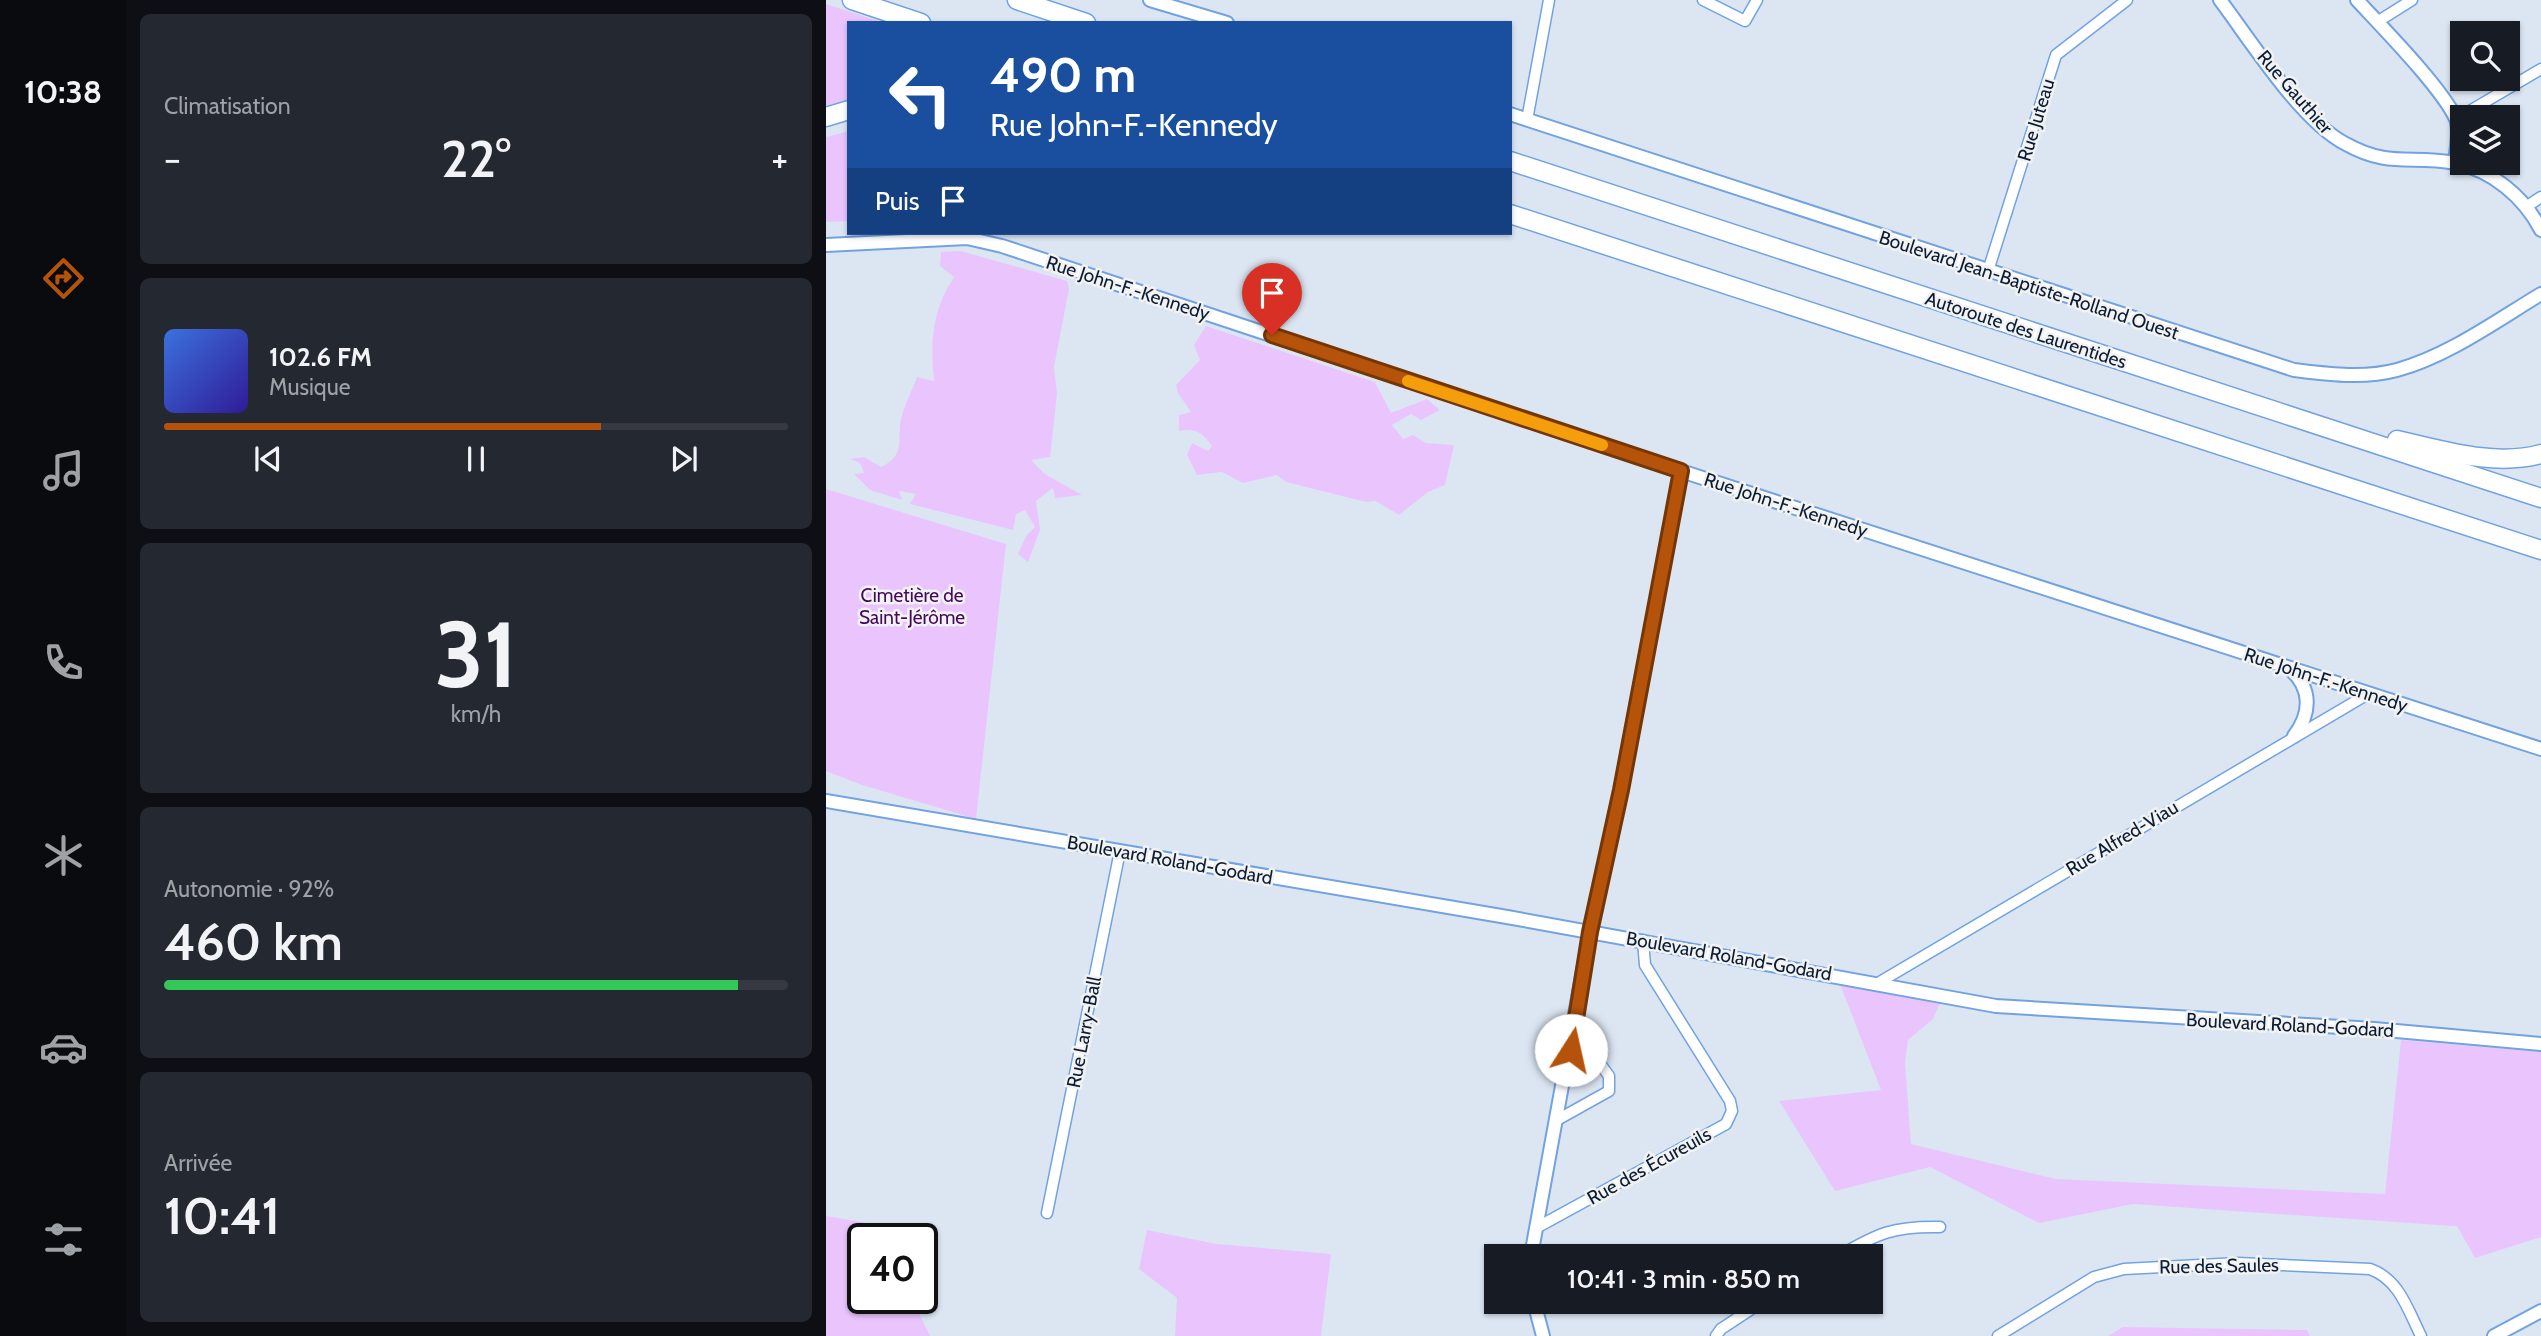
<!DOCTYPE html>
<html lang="fr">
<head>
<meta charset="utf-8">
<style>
  :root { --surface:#171b24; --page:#242831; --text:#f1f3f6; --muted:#9ea1a6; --line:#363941; --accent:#b45309 }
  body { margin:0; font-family:Cabin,sans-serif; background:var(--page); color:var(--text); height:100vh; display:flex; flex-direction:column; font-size:26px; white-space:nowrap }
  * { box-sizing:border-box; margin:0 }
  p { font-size:23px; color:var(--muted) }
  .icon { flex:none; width:38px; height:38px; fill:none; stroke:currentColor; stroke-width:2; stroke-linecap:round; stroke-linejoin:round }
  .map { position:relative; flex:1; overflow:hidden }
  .panel { display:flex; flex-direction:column; gap:14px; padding:14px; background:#0d0f14; width:700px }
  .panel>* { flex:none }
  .guide { position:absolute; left:21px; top:21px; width:665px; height:214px; border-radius:0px; box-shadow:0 2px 5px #0004; background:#1a4fa0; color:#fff; overflow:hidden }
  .fabs { position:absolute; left:1624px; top:21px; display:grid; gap:14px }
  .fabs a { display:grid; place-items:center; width:70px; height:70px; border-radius:0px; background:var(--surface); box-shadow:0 2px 5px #0004; font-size:35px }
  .speed { position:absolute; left:21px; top:1223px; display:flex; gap:14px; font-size:35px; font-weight:700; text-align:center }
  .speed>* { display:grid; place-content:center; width:91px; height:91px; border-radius:50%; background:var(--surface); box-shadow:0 2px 5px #0004; line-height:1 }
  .speed .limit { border:4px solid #111; border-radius:10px; background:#fff; color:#111 }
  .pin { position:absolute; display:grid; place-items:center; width:60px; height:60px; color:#fff; margin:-72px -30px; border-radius:50% 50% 50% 0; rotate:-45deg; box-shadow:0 0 7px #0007 }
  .pin .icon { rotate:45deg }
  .me { position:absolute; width:77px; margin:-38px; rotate:10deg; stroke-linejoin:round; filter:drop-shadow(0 0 5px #0008) }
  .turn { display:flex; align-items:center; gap:24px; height:147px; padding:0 28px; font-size:32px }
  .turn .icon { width:91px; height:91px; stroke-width:2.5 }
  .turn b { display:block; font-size:49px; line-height:60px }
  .then { display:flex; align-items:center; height:66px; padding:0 28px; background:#0003; gap:14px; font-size:26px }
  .big { font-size:52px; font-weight:600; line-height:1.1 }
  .panel .tile { flex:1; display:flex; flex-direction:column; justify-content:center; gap:10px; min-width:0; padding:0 24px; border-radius:10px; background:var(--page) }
  .panel .dial { align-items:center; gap:0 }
  .dial b { font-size:91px; line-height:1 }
  .song { display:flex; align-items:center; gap:21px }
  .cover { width:84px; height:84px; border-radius:10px; background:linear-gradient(135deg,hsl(220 70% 55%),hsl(250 70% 35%)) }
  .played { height:7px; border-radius:4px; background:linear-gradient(90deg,var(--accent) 70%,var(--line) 70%) }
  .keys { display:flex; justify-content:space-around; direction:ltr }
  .heat { display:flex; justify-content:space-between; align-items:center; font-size:38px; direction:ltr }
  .charge { height:10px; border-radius:5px; background:linear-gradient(90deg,#34c759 92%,var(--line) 0) }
  .trip { position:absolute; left:658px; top:1244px; width:399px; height:70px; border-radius:0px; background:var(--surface); box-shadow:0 2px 5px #0004; font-weight:600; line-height:70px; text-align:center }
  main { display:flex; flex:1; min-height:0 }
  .menu { display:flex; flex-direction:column; width:126px; justify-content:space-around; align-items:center; background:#090b0e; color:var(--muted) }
  .menu .icon { width:49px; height:49px }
  .menu .on { color:var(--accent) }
  .menu b { font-size:32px; color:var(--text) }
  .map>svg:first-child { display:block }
  .green { fill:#eac5fd }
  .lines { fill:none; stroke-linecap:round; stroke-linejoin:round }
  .minor-casing { stroke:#72a3e0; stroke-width:13 }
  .tertiary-casing { stroke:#72a3e0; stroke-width:16 }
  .motorway-casing { stroke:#72a3e0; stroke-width:21 }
  .minor { stroke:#fff; stroke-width:10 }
  .tertiary { stroke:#fff; stroke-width:12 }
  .motorway { stroke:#fff; stroke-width:18 }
  .route-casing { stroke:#753606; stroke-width:18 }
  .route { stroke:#b45309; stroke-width:12 }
  .slow { stroke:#f59e0b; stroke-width:12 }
  .labels { text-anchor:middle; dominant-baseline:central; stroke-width:5; stroke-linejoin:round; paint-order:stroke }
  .street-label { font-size:19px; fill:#0a1d35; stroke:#f2f2f2 }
  .park-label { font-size:19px; fill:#46085c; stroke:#f2f2f2 }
</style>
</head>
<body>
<main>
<nav class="menu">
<b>10:38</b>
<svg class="icon on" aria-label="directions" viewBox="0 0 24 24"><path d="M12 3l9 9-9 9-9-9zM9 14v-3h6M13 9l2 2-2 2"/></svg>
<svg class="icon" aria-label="music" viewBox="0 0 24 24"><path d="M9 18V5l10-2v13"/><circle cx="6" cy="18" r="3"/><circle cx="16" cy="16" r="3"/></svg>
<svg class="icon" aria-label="phone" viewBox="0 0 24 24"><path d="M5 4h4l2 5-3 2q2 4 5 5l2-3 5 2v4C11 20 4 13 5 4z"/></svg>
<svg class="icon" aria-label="climate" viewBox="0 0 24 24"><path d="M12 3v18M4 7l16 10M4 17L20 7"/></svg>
<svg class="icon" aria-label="car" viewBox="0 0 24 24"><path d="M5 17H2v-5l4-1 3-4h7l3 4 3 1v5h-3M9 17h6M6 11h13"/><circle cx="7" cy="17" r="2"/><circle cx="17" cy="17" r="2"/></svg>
<svg class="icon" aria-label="filters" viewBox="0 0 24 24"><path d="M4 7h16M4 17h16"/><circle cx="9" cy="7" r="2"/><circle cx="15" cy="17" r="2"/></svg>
</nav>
<section class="panel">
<div class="tile"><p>Climatisation</p>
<div class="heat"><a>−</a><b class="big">22°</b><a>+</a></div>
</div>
<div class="tile">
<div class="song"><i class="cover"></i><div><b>102.6 FM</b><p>Musique</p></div></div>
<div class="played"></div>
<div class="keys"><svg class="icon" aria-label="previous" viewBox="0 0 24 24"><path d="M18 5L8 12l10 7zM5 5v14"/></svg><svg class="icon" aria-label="pause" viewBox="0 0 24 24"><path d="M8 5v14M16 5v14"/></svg><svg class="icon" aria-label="next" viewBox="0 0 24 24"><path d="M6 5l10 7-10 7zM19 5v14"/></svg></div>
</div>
<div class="tile dial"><b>31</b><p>km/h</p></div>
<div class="tile"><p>Autonomie · 92%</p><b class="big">460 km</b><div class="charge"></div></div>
<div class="tile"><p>Arrivée</p><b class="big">10:41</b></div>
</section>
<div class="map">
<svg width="1715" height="1336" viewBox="0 0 1715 1336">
  <rect width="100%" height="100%" fill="#dce6f3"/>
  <g class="green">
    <path d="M 0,4 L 58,23 L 23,23 L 23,104 L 0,111 Z"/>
    <path d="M 23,131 L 23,221 L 0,222 L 0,137 Z"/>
    <path d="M 135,251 L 241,281 L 243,289 L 228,367 L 231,394 L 224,457 L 205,460 L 219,474 L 256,495 L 229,498 L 227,488 L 210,501 L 214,530 L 202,562 L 192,554 L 200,536 L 209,527 L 199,510 L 190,514 L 187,530 L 84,504 L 90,494 L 73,491 L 76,500 L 44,490 L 28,474 L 38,473 L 34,463 L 24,459 L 38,457 L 55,467 C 80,455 71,440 75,419 C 78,405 86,391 91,377 L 108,381 C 104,342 106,310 128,277 L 114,266 L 115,252 Z"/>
    <path d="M 380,326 L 549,382 L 565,413 L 601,399 L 614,410 L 595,420 L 585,414 L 566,425 L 577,439 L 587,435 L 600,443 L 628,445 L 619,485 L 602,492 L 573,515 L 550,501 L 540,502 L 460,482 L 451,475 L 417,483 L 396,472 L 371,475 L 361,455 L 366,443 L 382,451 L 386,446 C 376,432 369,428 353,431 L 353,415 L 365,412 L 352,393 L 350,385 L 374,360 L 368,345 Z"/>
    <path d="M 0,489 L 180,544 L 150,819 L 36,785 L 0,771 Z"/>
    <path d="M 1012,979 L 1116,998 L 1107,1019 L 1082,1040 L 1079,1063 L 1085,1144 L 1230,1179 L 1559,1194 L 1575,1040 L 1715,1052 L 1715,1237 L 1649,1258 L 1631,1226 L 1627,1226 L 1307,1204 L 1213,1223 L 1104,1167 L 1009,1191 L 953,1101 L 1055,1090 Z"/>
    <path d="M 0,1216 L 70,1228 L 69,1239 L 37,1239 L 37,1298 L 86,1299 L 104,1336 L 0,1336 Z"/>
    <path d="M 321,1230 L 391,1244 L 505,1254 L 495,1336 L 349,1336 L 351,1298 L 313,1269 Z"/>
    <path d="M 1297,1327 L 1481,1330 L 1484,1336 L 1282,1336 Z"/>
  </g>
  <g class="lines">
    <defs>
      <g id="minor">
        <path d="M 877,0 L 919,21 L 931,0"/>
        <path d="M 1551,22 L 1586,0"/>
        <path d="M 1630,119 L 1715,69"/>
        <path d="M 701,120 L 723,0"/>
        <path d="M 1700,207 L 1715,197"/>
        <path d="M 1162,271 L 1230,55 L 1301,0"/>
        <path d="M 1052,983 L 1542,694"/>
        <path d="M 731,1120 L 783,1091 L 783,1076 L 749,1029"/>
        <path d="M 221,1213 L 294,851"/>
        <path d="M 710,1228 L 900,1124 L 906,1111 L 904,1101 L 819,965 L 817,940"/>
        <path d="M 1013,1256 C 1052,1233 1068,1226 1114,1227"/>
        <path d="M 890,1336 L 895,1329 L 936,1302"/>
        <path d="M 1172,1336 L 1268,1277 L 1298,1269 L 1412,1263 L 1544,1269 C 1573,1279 1582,1310 1595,1336"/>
      </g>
      <g id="tertiary">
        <path d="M 324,0 L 401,23"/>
        <path d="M 1394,0 C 1425,41 1475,121 1520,144 C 1565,169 1586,154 1629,163 C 1666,170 1698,197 1715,230"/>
        <path d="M 1531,0 C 1556,27 1616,88 1630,119 C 1635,132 1630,149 1629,163"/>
        <path d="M 684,114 L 1468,370 C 1502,374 1537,379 1571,370 C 1622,356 1670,321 1715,294"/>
        <path d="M 0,245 L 141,238 L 176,246 L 855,471 L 1715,749"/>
        <path d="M 1465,670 C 1486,689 1485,714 1468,736"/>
        <path d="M 0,801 L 681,917 L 1170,1006 L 1548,1029 L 1715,1044"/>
        <path d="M 705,1256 L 764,932 L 795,790 L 855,471"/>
        <path d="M 708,1302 L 717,1336"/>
        <path d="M 1668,1336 L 1715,1311"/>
      </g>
      <g id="motorway">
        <path d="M 26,0 L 95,23"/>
        <path d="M 191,0 L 260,23"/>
        <path d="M 0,117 L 23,110"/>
        <path d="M 684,161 L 1715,498"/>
        <path d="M 684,214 L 1715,550"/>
        <path d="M 1571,440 C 1617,450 1668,467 1715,454"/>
      </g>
    </defs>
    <use href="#minor" class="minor-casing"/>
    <use href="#tertiary" class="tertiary-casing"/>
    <use href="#motorway" class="motorway-casing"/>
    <use href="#minor" class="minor"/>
    <use href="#tertiary" class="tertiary"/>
    <use href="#motorway" class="motorway"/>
  </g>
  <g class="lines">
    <defs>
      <path id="route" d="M 446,335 L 855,471 L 795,790 L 764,932 L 745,1050"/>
    </defs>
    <use href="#route" class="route-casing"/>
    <use href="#route" class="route"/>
    <path class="slow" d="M 582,381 L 776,445"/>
  </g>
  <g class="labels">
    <g class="street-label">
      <text transform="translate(1469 92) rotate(49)">Rue Gauthier</text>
      <text transform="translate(1210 120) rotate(-73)">Rue Juteau</text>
      <text transform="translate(1203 285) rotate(18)">Boulevard Jean-Baptiste-Rolland Ouest</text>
      <text transform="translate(302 288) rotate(18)">Rue John-F.-Kennedy</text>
      <text transform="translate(1200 330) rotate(18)">Autoroute des Laurentides</text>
      <text transform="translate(960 505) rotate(18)">Rue John-F.-Kennedy</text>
      <text transform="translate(1500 680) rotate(18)">Rue John-F.-Kennedy</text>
      <text transform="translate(1296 838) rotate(-31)">Rue Alfred-Viau</text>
      <text transform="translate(344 860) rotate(10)">Boulevard Roland-Godard</text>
      <text transform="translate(903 956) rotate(10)">Boulevard Roland-Godard</text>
      <text transform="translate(1464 1025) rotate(3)">Boulevard Roland-Godard</text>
      <text transform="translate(258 1032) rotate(-79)">Rue Larry-Ball</text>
      <text transform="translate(823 1166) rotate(-29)">Rue des Écureuils</text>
      <text transform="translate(1393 1266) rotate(-1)">Rue des Saules</text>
    </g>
    <g class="park-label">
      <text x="86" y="595">Cimetière de<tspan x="86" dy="22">Saint-Jérôme</tspan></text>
    </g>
  </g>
</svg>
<div class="fabs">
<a><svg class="icon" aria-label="search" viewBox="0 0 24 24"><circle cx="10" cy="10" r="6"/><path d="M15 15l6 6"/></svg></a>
<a><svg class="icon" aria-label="layers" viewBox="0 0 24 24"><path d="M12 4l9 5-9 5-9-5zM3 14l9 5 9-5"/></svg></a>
</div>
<div class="speed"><div class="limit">40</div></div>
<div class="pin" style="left:446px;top:335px;background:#d93025"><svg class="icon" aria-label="arrive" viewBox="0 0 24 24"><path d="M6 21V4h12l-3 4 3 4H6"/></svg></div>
<svg class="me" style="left:745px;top:1050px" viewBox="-20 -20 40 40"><circle r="19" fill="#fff"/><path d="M0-13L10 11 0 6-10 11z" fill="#b45309"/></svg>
<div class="trip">10:41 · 3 min · 850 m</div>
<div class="guide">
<div class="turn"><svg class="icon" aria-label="left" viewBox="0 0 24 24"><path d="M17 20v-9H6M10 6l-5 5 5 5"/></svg><div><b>490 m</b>Rue John-F.-Kennedy</div></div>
<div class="then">Puis<svg class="icon" aria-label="arrive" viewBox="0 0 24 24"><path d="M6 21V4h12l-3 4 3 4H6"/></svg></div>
</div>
</div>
</main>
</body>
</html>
